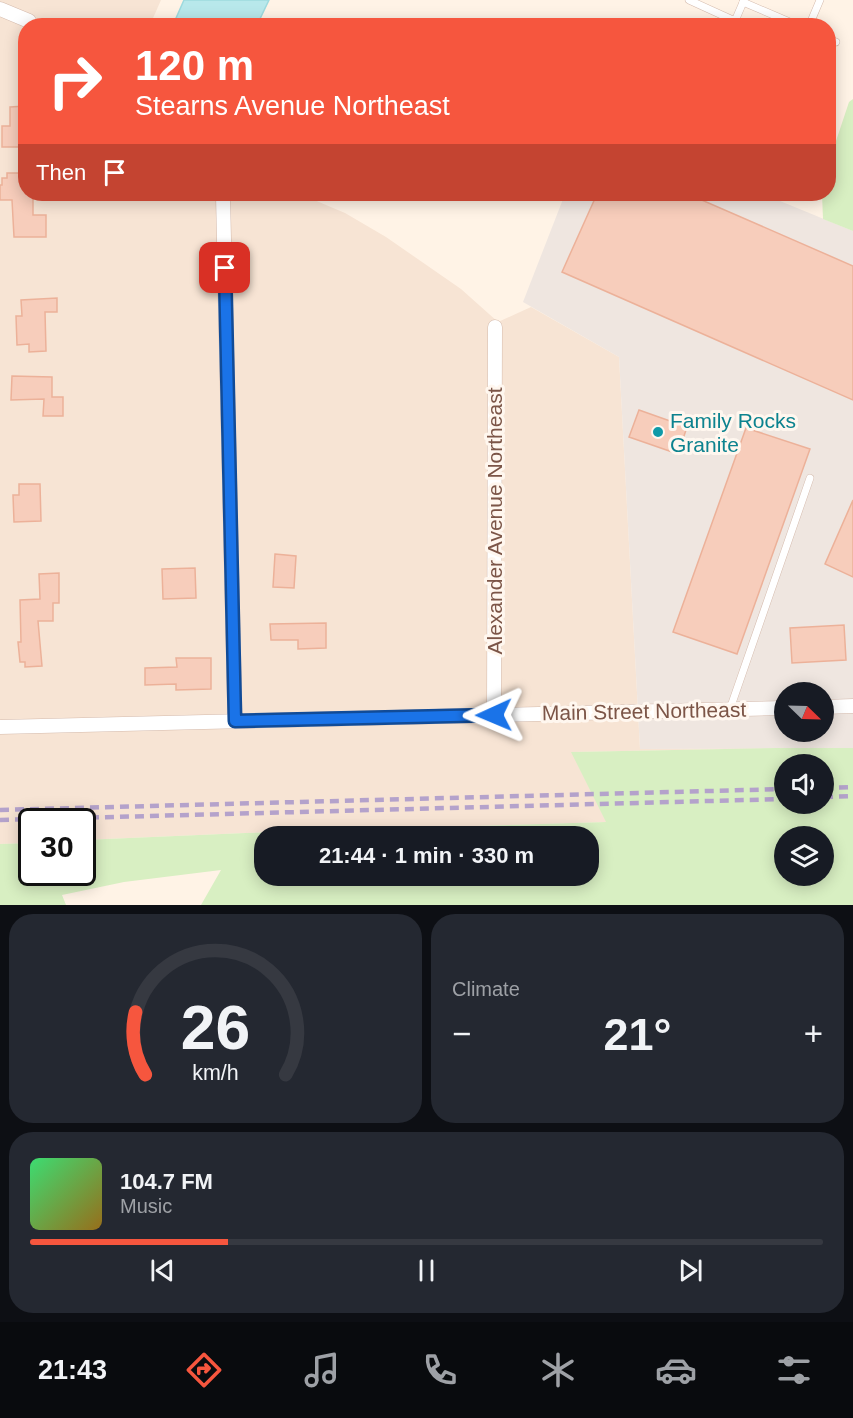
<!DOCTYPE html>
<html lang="en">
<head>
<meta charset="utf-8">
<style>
  :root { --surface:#171b24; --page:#242831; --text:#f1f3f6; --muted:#9ea1a6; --line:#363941; --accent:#f6563e }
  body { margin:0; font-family:Helvetica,sans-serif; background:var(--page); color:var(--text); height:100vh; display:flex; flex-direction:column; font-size:22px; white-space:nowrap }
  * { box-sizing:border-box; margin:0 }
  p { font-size:20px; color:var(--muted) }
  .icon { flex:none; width:33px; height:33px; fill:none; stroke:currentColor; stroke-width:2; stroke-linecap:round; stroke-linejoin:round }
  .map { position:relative; height:905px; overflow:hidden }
  .side { display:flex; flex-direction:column; gap:9px; padding:9px; background:#0d0f14; flex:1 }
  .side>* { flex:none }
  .banner { position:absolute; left:18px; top:18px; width:818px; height:183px; border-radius:24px; box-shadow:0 3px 15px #0003; background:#f6563e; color:#fff; overflow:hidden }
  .needle { width:39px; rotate:113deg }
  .tools { position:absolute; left:774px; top:682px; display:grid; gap:12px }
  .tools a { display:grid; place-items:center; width:60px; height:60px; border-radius:50%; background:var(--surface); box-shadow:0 3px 15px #0003; font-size:30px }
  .speed { position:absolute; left:18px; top:808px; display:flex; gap:12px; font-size:30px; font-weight:700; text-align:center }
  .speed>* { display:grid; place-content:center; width:78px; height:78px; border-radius:50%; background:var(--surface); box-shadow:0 3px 15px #0003; line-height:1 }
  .speed .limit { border:3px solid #111; border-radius:9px; background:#fff; color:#111 }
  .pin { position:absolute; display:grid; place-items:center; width:51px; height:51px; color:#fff; margin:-26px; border-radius:12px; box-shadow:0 3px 9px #0006 }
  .me { position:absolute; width:66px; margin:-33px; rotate:269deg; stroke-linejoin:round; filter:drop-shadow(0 0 4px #0008) }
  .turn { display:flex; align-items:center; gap:21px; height:126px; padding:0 18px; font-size:27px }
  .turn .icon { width:78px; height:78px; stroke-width:2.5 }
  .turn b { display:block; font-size:42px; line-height:51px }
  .then { display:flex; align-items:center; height:57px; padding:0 18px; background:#0003; gap:12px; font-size:22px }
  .big { font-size:45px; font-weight:600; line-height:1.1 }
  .side .widget { flex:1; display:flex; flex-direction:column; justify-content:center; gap:9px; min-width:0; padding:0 21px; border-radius:24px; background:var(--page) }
  .side .dial { align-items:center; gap:0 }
  .dial svg { height:156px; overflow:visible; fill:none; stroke:var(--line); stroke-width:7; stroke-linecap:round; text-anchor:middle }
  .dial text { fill:var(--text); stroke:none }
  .song { display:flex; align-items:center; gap:18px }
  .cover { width:72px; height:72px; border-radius:9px; background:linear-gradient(135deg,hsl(140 70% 55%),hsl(40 70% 35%)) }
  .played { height:6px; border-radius:3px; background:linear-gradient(90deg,var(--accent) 25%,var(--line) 25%) }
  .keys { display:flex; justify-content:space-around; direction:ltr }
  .heat { display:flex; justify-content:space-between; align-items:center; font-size:33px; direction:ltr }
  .side .tiles { flex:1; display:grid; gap:9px; grid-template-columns:1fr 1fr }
  .widget:last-child { grid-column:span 2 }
  .trip { position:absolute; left:254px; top:826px; width:345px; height:60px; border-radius:24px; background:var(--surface); box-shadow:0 3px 15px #0003; font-weight:600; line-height:60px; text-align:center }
  .dock { display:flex; height:96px; justify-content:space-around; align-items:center; background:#090b0e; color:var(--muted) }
  .dock .icon { width:42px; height:42px }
  .dock .on { color:var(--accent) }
  .dock b { font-size:27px; color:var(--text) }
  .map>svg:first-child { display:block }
  .residential { fill:#f7e4d4 }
  .industrial { fill:#efe6e0; fill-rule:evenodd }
  .green { fill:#d8efc2; fill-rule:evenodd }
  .water { fill:#b8e8eb; stroke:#9ddade; stroke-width:1.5 }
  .building { fill:#f7cdbb; stroke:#ecb199; stroke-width:1.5 }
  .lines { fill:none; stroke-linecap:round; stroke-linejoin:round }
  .lane-casing { stroke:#d5bbad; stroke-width:8 }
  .street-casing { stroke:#d5bbad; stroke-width:15 }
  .lane { stroke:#fff; stroke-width:7 }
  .street { stroke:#fff; stroke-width:14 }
  .rail { stroke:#b4a2cb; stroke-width:4.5; stroke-dasharray:9 6; stroke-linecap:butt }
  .route-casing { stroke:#114b97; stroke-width:15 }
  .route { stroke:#1a73e8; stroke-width:10 }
  .culture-dot { fill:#0f9aa8; stroke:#fff7ef; stroke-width:2 }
  .labels { text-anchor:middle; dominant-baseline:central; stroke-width:6; stroke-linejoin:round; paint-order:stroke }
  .culture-label { font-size:21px; fill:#0d838f; stroke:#fff7ef; text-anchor:start }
  .street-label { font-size:21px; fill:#7c5547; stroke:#fff7ef }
</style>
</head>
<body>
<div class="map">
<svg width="853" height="905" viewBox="0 0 853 905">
  <rect width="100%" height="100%" fill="#fff3e6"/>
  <path class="residential" d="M 0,0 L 161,0 L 150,25 L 26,26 L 26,194 L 300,194 L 345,213 L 386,237 L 461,289 L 498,322 L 531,307 L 619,357 L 640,749 L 775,748 L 572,752 L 607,822 L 245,833 L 83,840 L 82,822 L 32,822 L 31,843 L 0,844 Z"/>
  <path class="industrial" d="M 565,194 L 763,194 L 853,231 L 853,748 L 640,749 L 619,357 L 523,302 ZM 784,693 L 824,693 L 824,732 L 784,732 Z"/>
  <g class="green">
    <path d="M 853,99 L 853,231 L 823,219 L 822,194 L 828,194 L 828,165 L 849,102 Z"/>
    <path d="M 775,748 L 853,748 L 853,905 L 201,905 L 221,870 L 124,882 L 62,895 L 66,905 L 0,905 L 0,844 L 31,843 L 32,873 L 82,873 L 83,840 L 245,833 L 606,822 L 571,752 ZM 784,765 L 824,765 L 824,804 L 784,804 ZM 264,837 L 588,837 L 588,876 L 264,876 ZM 784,837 L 824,837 L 824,876 L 784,876 Z"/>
  </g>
  <path class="water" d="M 184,0 L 269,0 L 257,25 L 173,25 Z"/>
  <g class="building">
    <path d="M 26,106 L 26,147 L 2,147 L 2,126 L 10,126 L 10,107 Z"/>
    <path d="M 7,173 L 26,173 L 26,194 L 33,194 L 33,215 L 46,215 L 46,237 L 14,237 L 12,200 L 0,200 L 0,185 L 2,185 L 2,178 L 7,178 Z"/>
    <path d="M 597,194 L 688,194 L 853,266 L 853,400 L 562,272 Z"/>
    <path d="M 57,298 L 57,312 L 45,312 L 46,351 L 29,352 L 29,344 L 17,345 L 16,316 L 22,316 L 21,300 Z"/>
    <path d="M 12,376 L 52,377 L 52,397 L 63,397 L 63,416 L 43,416 L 44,399 L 11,400 Z"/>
    <path d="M 639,410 L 687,427 L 678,454 L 629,437 Z"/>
    <path d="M 746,428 L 810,449 L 737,654 L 673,632 Z"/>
    <path d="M 19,484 L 40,484 L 41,521 L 14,522 L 13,495 L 19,495 Z"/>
    <path d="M 853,500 L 853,577 L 825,564 Z"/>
    <path d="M 275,554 L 296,556 L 294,588 L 273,587 Z"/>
    <path d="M 195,568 L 196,598 L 163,599 L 162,569 Z"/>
    <path d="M 59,573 L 59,603 L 53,603 L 53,621 L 38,621 L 42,666 L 25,667 L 25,662 L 20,662 L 18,642 L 21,642 L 20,600 L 40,599 L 39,574 Z"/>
    <path d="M 326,623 L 326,648 L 298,649 L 298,640 L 271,640 L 270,624 Z"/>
    <path d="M 844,625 L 846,660 L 792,663 L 790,628 Z"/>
    <path d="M 176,658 L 211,658 L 211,689 L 176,690 L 176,684 L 145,685 L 145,668 L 177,667 Z"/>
  </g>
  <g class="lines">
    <defs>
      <g id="lane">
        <path d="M 689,0 L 735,21 L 744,0"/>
        <path d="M 743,2 L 799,26"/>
        <path d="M 809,26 L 820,0"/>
        <path d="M 828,39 L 836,42"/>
        <path d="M 730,709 L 810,478"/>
      </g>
      <g id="street">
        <path d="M 0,9 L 29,21"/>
        <path d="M 223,196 L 235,721"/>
        <path d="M 824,707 L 853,706"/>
        <path d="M 494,715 L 495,327"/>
        <path d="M 0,727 L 784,708"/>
      </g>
    </defs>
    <use href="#lane" class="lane-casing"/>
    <use href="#street" class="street-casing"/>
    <use href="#lane" class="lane"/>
    <use href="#street" class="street"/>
    <g class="rail">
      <path d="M 824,788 L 853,787"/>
      <path d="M 824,797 L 853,796"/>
      <path d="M 0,810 L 784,789"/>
      <path d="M 0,820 L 784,799"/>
    </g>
  </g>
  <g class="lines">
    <defs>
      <path id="route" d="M 225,268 L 235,721 L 494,715"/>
    </defs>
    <use href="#route" class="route-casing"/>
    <use href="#route" class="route"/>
  </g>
  <circle class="culture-dot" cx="658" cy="432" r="6"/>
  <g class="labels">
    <g class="culture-label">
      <text x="670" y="420">Family Rocks<tspan x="670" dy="24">Granite</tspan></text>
    </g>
    <g class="street-label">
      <text transform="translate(494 521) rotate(-90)">Alexander Avenue Northeast</text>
      <text transform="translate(644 711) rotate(-1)">Main Street Northeast</text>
    </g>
  </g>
</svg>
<div class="tools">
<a><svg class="needle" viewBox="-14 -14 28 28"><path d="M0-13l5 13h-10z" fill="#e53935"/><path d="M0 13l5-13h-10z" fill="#9ea1a6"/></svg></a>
<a><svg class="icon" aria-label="sound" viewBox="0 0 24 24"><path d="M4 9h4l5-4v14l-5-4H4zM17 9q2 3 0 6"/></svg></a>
<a><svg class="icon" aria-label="layers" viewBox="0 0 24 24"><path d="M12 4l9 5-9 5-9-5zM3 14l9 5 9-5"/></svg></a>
</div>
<div class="speed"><div class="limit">30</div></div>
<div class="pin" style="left:225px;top:268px;background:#d93025"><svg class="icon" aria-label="arrive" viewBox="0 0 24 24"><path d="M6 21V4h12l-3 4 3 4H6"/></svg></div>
<svg class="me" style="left:494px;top:715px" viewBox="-20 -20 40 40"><path d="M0-17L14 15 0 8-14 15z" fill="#1a73e8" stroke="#fff" stroke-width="4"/></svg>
<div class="trip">21:44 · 1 min · 330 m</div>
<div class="banner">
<div class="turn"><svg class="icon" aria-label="right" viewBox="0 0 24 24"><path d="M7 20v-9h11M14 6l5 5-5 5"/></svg><div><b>120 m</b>Stearns Avenue Northeast</div></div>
<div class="then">Then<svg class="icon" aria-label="arrive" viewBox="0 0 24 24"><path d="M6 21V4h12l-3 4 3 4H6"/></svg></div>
</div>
</div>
<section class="side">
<div class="tiles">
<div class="widget dial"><svg viewBox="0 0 100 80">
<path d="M14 69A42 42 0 1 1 86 69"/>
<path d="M14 69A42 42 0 0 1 9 37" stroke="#f6563e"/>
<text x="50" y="56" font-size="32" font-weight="700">26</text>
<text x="50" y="72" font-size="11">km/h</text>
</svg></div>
<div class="widget"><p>Climate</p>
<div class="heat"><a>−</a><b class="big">21°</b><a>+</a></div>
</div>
<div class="widget">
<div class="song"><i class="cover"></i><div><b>104.7 FM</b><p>Music</p></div></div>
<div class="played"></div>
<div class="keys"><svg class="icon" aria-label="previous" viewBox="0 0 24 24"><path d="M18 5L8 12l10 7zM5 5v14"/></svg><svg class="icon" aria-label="pause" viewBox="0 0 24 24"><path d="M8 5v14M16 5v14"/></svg><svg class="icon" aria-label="next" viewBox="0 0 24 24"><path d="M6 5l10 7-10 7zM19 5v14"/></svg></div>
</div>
</div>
</section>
<nav class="dock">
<b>21:43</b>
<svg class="icon on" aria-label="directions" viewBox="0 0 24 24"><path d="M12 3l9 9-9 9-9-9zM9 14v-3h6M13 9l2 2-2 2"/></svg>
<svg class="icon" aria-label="music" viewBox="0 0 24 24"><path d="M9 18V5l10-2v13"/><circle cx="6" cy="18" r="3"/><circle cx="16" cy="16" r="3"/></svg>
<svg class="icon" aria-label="phone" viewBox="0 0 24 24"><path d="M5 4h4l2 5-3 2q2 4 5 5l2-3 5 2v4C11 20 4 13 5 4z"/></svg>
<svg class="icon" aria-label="climate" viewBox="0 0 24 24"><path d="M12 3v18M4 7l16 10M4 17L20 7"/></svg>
<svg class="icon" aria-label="car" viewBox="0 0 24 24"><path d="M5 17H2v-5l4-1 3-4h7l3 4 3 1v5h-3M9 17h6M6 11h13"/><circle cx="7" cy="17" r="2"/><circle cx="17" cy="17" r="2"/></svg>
<svg class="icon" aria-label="filters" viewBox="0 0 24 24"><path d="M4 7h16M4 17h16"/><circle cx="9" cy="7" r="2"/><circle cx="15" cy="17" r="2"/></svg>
</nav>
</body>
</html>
